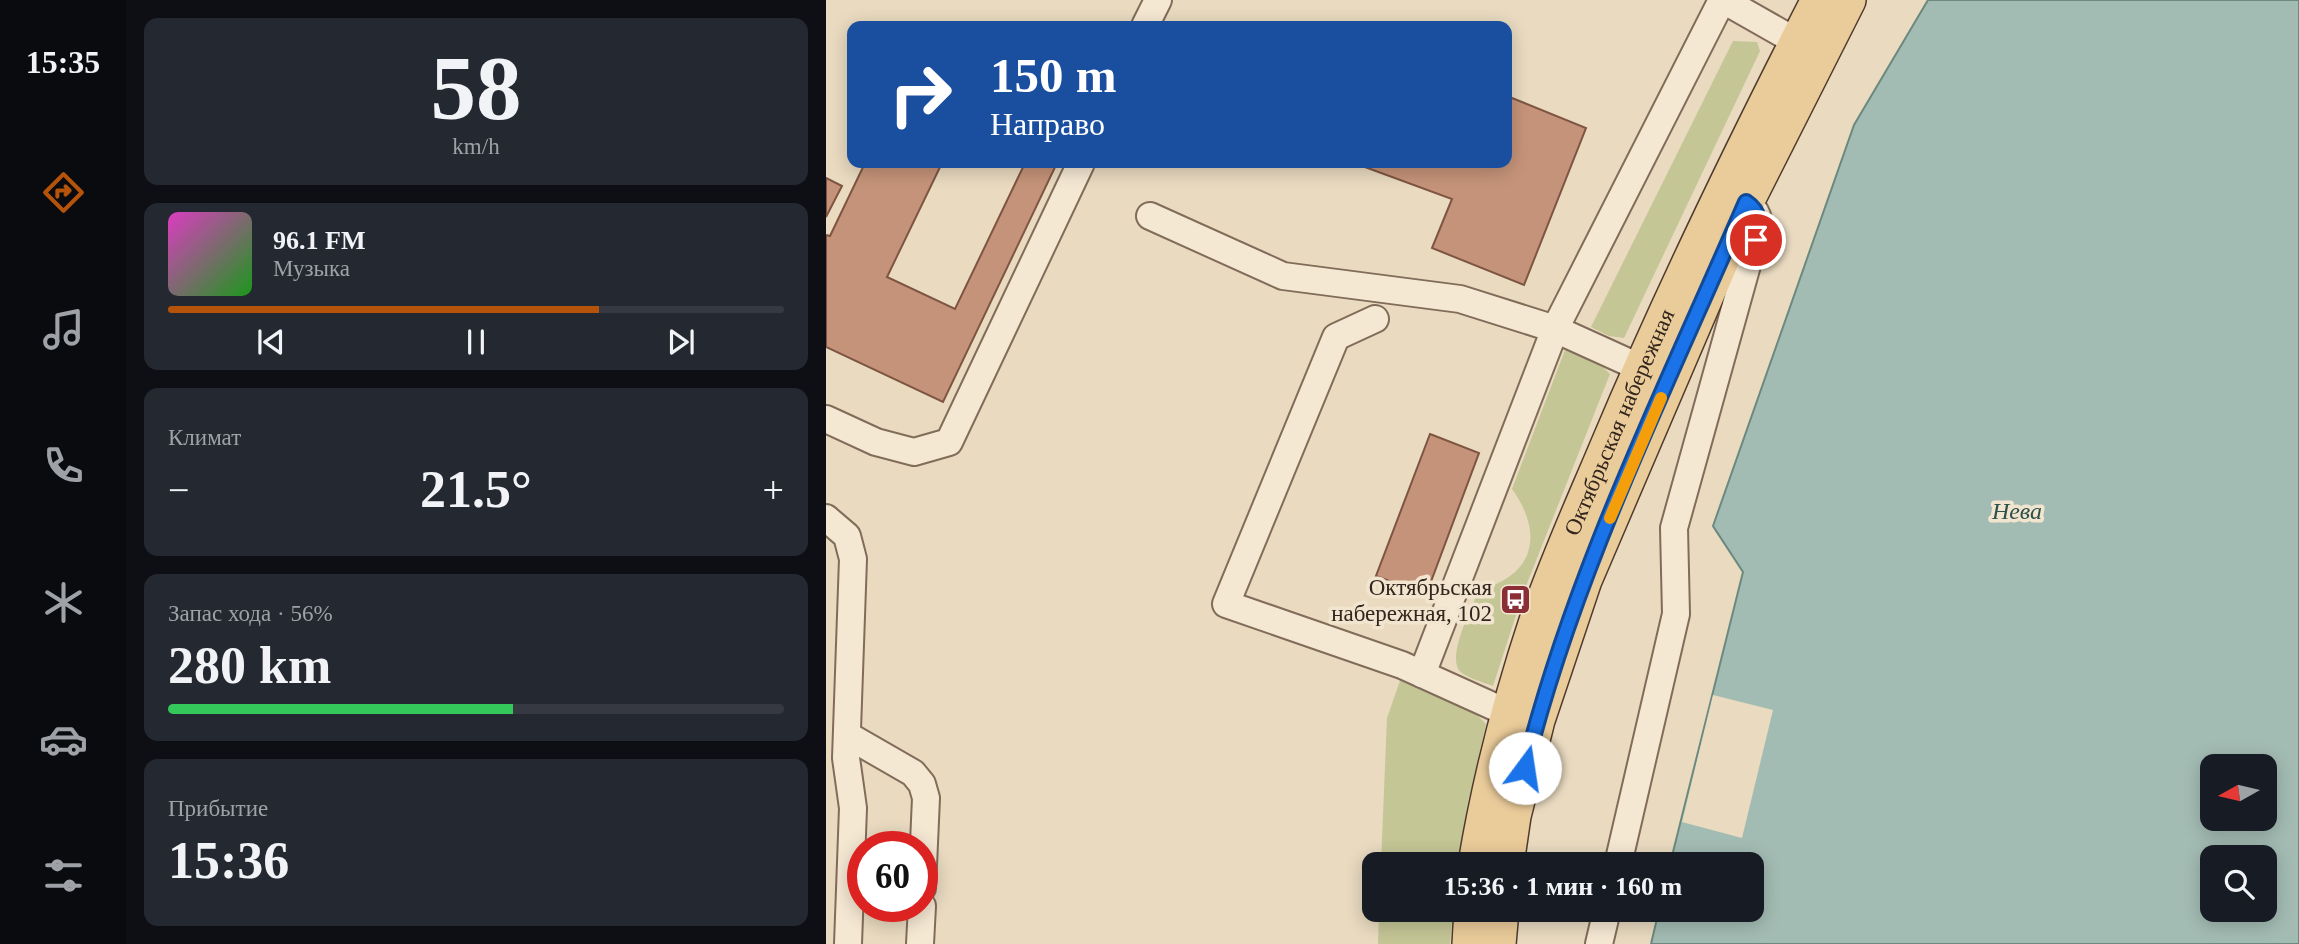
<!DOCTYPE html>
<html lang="ru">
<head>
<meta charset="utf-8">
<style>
  :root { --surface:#171b24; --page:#242831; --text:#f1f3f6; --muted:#9ea1a6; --line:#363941; --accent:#b45309 }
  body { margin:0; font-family:"Times New Roman",serif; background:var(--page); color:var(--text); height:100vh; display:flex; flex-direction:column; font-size:26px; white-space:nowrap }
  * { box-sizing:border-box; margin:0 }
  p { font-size:23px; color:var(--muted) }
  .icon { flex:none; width:38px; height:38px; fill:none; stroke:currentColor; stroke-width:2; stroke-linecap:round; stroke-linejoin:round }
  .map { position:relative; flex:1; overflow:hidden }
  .details { display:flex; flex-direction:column; gap:18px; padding:18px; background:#0d0f14; width:700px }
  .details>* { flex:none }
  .guide { position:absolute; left:21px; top:21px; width:665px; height:147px; border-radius:14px; box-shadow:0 4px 18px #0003; background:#1a4fa0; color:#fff; overflow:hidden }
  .needle { width:46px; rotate:262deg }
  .fabs { position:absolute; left:1374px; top:754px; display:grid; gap:14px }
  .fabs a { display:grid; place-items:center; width:77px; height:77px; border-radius:14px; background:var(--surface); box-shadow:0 4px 18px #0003; font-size:35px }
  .speed { position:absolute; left:21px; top:831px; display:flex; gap:14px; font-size:35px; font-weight:700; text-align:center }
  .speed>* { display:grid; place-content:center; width:91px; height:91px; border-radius:50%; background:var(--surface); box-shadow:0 4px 18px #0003; line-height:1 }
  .speed .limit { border:10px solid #d22; background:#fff; color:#111 }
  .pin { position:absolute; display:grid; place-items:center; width:60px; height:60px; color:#fff; margin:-30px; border:4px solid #fff; border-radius:50%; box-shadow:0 2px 7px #0007 }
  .me { position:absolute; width:77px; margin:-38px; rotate:14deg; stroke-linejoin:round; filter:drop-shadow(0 0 5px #0008) }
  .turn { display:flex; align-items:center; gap:24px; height:147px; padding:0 28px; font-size:32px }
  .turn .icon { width:91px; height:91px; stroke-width:2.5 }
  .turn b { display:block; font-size:49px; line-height:60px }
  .big { font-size:52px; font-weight:600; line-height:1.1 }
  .details .widget { flex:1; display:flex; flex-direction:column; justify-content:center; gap:10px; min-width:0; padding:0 24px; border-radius:14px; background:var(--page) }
  .details .dial { align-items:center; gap:0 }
  .dial b { font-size:91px; line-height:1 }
  .song { display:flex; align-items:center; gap:21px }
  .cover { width:84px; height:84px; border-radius:10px; background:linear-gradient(135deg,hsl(310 70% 55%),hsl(120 70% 35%)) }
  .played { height:7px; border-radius:4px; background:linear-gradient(90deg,var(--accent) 70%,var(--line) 70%) }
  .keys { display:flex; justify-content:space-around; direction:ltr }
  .heat { display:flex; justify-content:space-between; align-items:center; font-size:38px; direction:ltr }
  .charge { height:10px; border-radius:5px; background:linear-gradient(90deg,#34c759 56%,var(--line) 0) }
  .trip { position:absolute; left:536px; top:852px; width:402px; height:70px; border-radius:14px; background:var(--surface); box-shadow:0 4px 18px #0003; font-weight:600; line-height:70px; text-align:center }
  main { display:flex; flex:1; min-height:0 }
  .dock { display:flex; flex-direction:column; width:126px; justify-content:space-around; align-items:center; background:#090b0e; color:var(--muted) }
  .dock .icon { width:49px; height:49px }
  .dock .on { color:var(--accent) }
  .dock b { font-size:32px; color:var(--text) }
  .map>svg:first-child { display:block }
  .green { fill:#c4c696 }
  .water { fill:#a3bcb3; stroke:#6b897f; stroke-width:2; fill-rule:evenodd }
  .pier { fill:#e9dac0 }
  .building { fill:#c59379; stroke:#7e5542; stroke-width:2 }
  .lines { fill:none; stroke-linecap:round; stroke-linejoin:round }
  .minor-casing { stroke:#816c5a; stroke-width:30 }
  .major-casing { stroke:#4f3b2e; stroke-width:38 }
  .minor { stroke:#f5e8d3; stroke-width:26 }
  .major { stroke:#eacb9a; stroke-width:35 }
  .route-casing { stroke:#114b97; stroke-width:18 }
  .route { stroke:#1a73e8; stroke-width:12 }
  .slow { stroke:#f59e0b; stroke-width:12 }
  .labels { text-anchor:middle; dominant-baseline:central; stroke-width:7; stroke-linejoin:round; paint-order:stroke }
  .street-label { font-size:23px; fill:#32251d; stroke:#f2e5cf }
  .poi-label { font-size:23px; fill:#32251d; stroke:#f2e5cf; text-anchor:end }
  .water-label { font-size:24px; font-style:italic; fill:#2d504b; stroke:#f2e5cf }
</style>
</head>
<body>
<main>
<nav class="dock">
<b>15:35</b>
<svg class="icon on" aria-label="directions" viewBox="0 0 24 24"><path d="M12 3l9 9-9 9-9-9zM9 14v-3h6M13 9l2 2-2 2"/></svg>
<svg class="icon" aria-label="music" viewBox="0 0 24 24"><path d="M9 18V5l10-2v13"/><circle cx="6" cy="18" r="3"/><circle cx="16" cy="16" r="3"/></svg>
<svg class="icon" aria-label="phone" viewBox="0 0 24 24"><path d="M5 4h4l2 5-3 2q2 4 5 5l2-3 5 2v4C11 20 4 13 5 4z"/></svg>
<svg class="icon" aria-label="climate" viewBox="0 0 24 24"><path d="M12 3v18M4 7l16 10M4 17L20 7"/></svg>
<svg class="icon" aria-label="car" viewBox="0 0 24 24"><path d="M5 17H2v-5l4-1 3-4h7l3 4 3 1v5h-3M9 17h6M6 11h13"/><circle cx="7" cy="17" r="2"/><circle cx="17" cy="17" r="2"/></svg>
<svg class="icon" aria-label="filters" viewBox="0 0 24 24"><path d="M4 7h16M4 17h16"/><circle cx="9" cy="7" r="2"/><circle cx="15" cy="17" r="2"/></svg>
</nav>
<section class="details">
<div class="widget dial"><b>58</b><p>km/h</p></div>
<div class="widget">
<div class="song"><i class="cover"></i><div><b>96.1 FM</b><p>Музыка</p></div></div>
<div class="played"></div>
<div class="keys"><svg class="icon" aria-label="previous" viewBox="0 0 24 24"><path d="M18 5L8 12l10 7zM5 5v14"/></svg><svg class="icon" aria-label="pause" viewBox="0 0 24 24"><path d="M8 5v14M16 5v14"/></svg><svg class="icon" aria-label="next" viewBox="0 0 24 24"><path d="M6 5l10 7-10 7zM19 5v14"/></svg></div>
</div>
<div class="widget"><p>Климат</p>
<div class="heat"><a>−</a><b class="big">21.5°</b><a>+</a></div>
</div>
<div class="widget"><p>Запас хода · 56%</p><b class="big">280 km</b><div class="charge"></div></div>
<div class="widget"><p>Прибытие</p><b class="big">15:36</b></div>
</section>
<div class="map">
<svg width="1473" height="944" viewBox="0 0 1473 944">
  <rect width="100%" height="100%" fill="#e9dac0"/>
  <g class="green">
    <path d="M 907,41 L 931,42 L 934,51 L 798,338 L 783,336 L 765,327 Z"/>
    <path d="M 739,350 L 774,364 L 784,374 L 698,591 L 688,588 L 682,605 L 692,609 L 667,686 C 657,682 644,679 636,673 C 618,661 646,607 653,590 C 709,576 718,533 686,489 Z"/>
    <path d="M 575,678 L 651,715 L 660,724 L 642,802 L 632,864 L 555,864 L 561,718 Z"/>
    <path d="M 553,910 L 627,910 L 624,944 L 552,944 Z"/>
  </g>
  <path class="water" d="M 1102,0 L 1473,0 L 1473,944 L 825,944 L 833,910 L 926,910 L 926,864 L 844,864 L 917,572 L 887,526 L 1028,125 ZM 1386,766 L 1438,766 L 1438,819 L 1386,819 ZM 1386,858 L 1438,858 L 1438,910 L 1386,910 Z"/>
  <path class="pier" d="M 887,695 L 947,710 L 916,838 L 856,822 Z"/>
  <g class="building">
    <path d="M 681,96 L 760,128 L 698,285 L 606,248 L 626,199 L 528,163 L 681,163 Z"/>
    <path d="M 39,163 L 116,163 L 61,277 L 129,309 L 199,163 L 231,163 L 117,402 L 0,347 L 0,235 L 4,236 Z"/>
    <path d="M 0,178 L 16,186 L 0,217 Z"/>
    <path d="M 604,434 L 653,453 L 600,595 L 550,576 Z"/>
  </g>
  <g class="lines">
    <defs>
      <g id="minor">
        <path d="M 897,0 L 971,42"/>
        <path d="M 319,26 L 332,0"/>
        <path d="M 324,216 L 457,276 L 634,299 L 729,329 L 815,368"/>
        <path d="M 549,319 L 510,337 L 400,604 L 576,665 L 682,713"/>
        <path d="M 0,419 L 50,442 L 88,452 L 123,442 L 255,163"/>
        <path d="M 0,518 L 21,536 L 27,559 L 20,758 L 27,808 L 22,944"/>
        <path d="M 596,674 L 729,329 L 896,0"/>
        <path d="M 21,735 L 87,773 L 96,784 L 100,798 L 96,888"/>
        <path d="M 792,864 L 850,614 L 848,528 L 933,222 C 929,207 924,203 908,199"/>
        <path d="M 94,944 L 96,906"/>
        <path d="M 773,944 L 781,910"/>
      </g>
      <g id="major">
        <path id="s1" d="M 650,864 C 664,780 685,699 712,618 C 732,560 758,503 782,446 C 846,294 918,146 993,0"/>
        <path d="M 680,864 L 687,816 L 711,720 L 758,580 L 920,202 L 1022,0"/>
        <path d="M 644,944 L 646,910"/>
        <path d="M 672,944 L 675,910"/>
      </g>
    </defs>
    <use href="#minor" class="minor-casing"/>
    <use href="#major" class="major-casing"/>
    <use href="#minor" class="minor"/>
    <use href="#major" class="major"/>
  </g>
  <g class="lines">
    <defs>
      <path id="route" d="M 699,768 C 748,571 840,388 920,202 C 935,212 933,223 930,240"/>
    </defs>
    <use href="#route" class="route-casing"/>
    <use href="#route" class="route"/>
    <path class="slow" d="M 784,518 L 835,398"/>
  </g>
  <defs>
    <symbol id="bus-square" viewBox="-11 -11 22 22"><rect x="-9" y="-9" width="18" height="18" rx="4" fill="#8b2f37" stroke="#f2e5cf"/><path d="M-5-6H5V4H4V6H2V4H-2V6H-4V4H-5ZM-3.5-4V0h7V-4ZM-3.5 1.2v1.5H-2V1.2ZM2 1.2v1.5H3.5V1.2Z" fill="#fff"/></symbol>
  </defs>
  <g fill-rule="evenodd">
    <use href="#bus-square" x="672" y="582" width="35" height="35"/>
  </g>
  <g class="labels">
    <g class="street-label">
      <text stroke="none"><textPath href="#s1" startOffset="466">Октябрьская набережная</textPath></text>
    </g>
    <g class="poi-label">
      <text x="666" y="587">Октябрьская<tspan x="666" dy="26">набережная, 102</tspan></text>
    </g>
    <g class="water-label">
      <text x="1191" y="511">Нева</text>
    </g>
  </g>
</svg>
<div class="fabs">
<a><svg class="needle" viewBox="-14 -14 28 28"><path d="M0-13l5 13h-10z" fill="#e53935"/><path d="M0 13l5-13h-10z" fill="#9ea1a6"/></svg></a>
<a><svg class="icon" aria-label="search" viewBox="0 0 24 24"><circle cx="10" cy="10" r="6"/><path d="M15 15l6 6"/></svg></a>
</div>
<div class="speed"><div class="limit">60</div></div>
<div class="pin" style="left:930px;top:240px;background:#d93025"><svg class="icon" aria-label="arrive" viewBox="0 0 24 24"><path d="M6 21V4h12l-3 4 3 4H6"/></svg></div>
<svg class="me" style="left:699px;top:768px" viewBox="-20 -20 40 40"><circle r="19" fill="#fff"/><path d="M0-13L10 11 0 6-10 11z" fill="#1a73e8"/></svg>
<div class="trip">15:36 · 1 мин · 160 m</div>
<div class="guide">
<div class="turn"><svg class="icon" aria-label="right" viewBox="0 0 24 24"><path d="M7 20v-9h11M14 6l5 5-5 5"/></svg><div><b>150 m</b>Направо</div></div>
</div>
</div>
</main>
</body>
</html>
